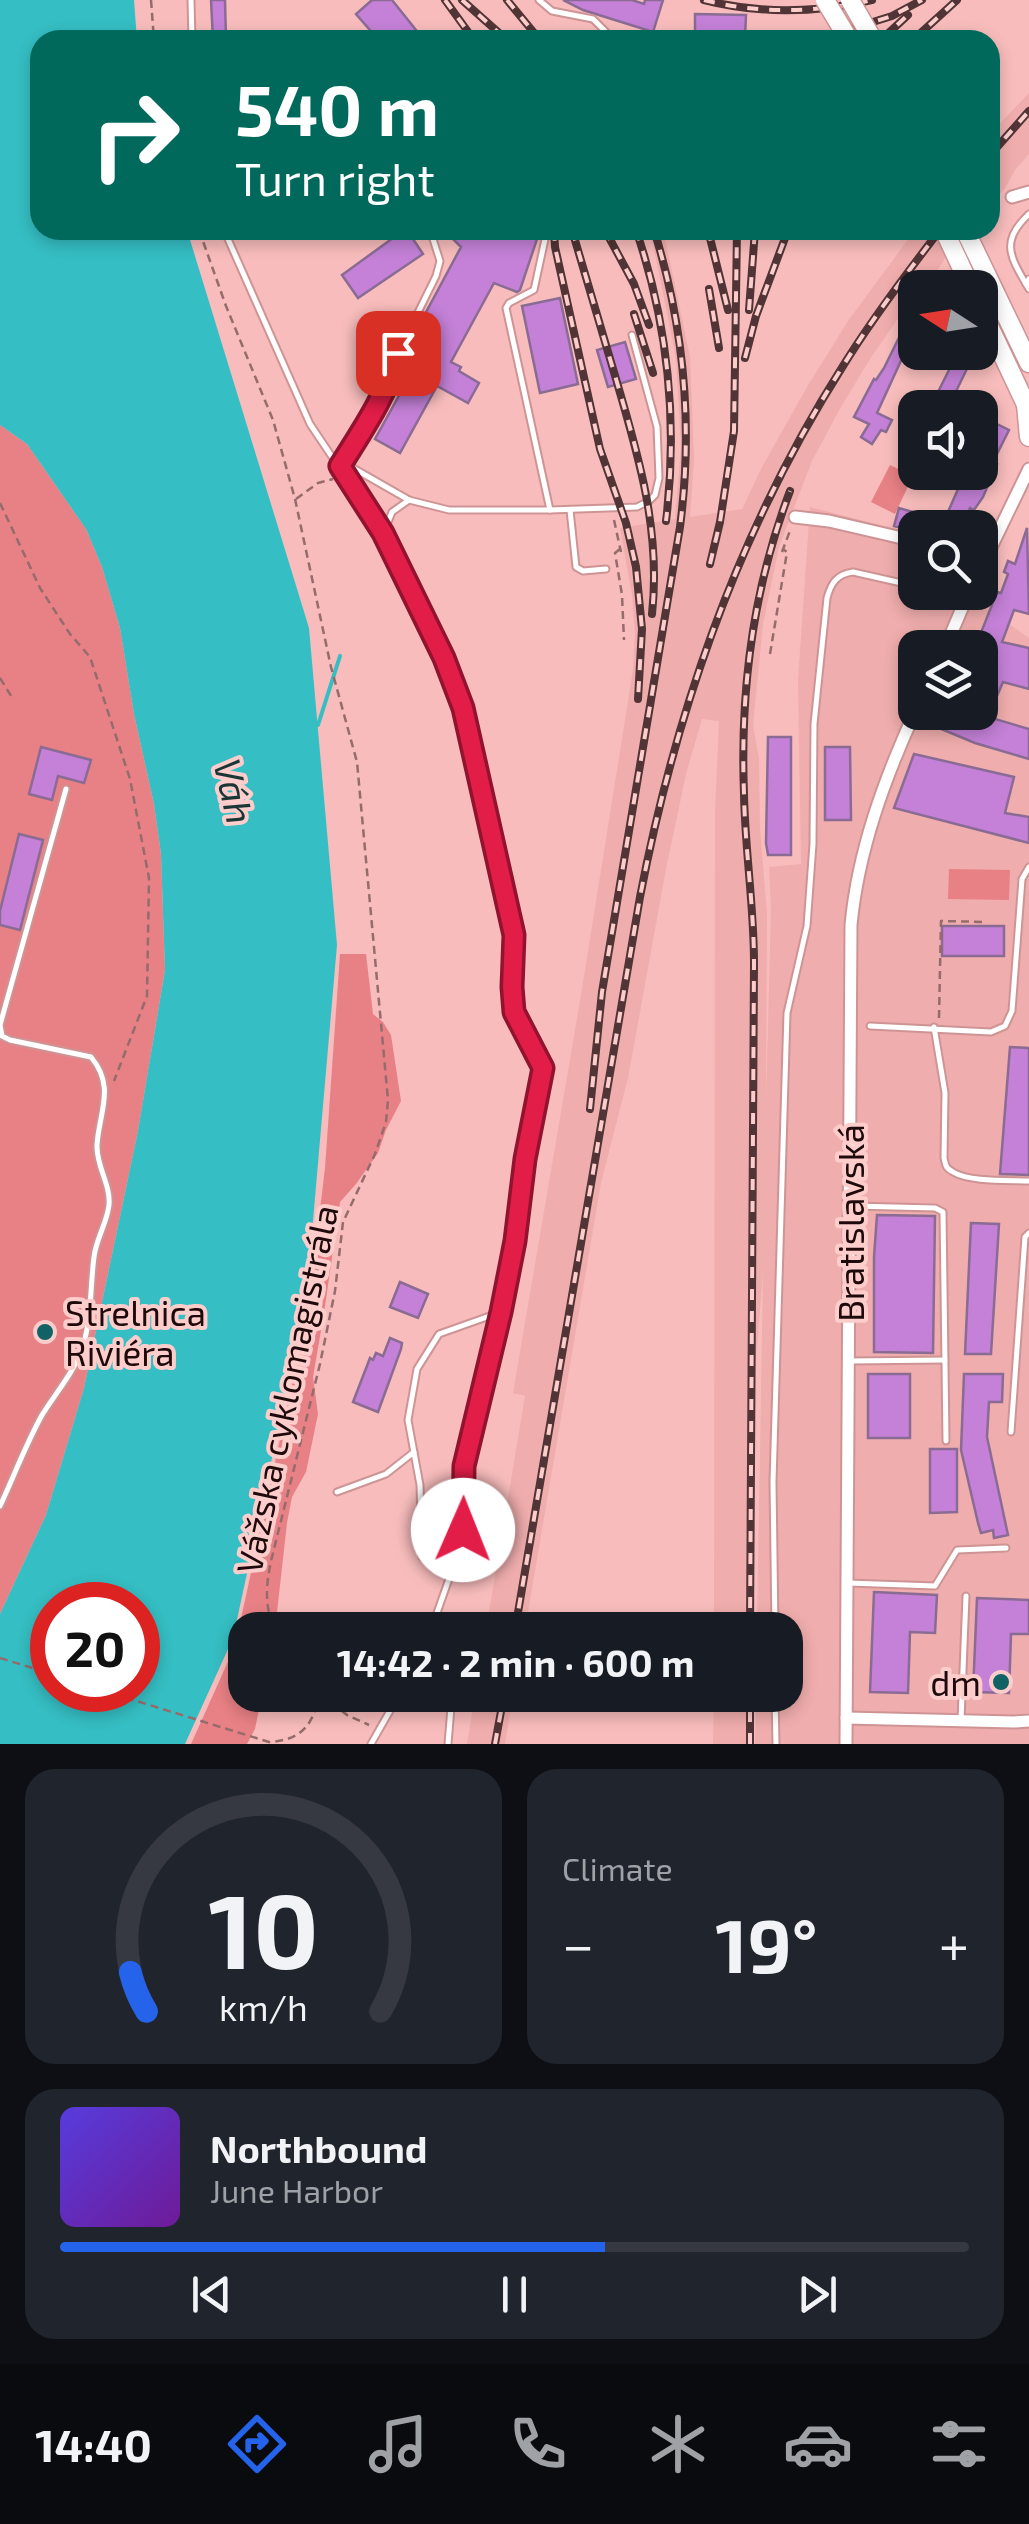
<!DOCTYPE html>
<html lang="en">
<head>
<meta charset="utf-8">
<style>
  :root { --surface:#171b24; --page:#20242c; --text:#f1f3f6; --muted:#9ea1a6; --line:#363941; --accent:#2563eb }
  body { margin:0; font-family:"Exo 2",sans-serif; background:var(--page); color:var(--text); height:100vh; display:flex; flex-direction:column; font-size:38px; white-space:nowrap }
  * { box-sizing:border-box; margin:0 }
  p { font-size:32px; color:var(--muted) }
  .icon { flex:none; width:55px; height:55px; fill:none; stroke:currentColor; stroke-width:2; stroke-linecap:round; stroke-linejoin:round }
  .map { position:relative; height:1744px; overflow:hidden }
  .sheet { display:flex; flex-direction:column; gap:25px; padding:25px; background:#0d0f14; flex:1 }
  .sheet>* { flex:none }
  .top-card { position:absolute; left:30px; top:30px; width:970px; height:210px; border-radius:30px; box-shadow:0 5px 15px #0003; background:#00695c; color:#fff; overflow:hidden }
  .needle { width:65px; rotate:282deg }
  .fabs { position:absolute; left:898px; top:270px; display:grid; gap:20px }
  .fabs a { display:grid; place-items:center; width:100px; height:100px; border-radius:20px; background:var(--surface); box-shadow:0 5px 15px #0003; font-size:50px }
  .speed { position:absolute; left:30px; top:1582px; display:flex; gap:20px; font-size:50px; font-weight:700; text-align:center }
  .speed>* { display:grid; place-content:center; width:130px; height:130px; border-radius:50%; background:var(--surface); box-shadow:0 5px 15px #0003; line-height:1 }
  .speed .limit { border:15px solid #d22; background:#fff; color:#111 }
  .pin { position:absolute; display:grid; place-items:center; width:85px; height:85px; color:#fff; margin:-42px; border-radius:20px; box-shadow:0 5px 15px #0006 }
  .me { position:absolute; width:110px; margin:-55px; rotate:1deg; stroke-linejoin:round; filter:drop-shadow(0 0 8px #0008) }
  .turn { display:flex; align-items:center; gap:35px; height:210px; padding:0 40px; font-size:45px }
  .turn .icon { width:130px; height:130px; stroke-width:2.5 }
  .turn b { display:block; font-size:70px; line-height:85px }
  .big { font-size:75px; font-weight:700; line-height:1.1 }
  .sheet .widget { flex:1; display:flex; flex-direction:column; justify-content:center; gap:15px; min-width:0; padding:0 35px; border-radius:30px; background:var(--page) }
  .sheet .dial { align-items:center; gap:0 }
  .dial svg { height:260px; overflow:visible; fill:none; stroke:var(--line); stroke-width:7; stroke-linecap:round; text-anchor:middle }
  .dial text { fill:var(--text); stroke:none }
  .song { display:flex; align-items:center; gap:30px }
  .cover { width:120px; height:120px; border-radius:15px; background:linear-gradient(135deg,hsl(250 70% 55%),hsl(280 70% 35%)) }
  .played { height:10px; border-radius:5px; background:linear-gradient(90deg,var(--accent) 60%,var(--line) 60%) }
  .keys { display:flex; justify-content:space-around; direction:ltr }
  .heat { display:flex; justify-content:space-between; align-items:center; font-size:55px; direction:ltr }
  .sheet .tiles { flex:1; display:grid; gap:25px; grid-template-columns:1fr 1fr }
  .widget:last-child { grid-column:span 2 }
  .trip { position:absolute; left:228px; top:1612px; width:575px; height:100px; border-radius:30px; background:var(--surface); box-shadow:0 5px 15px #0003; font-weight:700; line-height:100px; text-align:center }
  .tab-bar { display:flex; height:160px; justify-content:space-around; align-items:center; background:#090b0e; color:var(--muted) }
  .tab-bar .icon { width:70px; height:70px }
  .tab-bar .current { color:var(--accent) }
  .tab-bar b { font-size:45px; color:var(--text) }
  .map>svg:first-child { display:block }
  .built { fill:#f0adad; fill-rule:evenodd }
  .green { fill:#e88185 }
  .water { fill:#35bec3; fill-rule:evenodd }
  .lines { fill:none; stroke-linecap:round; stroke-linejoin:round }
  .stream { stroke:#35bec3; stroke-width:4 }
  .building { fill:#c481d7; stroke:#8a6b93; stroke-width:2.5 }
  .service-casing { stroke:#ce9495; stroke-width:9 }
  .minor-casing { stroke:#ce9495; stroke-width:15 }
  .primary-casing { stroke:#ce9495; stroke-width:21 }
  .path { stroke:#956b6b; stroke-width:2.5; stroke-dasharray:8 5; stroke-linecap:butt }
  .service { stroke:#fff; stroke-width:5 }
  .minor { stroke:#fff; stroke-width:11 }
  .primary { stroke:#fff; stroke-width:18 }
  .rail-casing { stroke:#513435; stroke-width:8 }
  .rail { stroke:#fdcdcc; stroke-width:4; stroke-dasharray:11; stroke-linecap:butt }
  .primary-bridge-casing { stroke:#ce9495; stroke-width:21; stroke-linecap:butt }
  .primary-bridge { stroke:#fff; stroke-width:18 }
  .route-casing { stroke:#92132f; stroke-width:25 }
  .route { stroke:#e11d48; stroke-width:18 }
  .poi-dot { fill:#116265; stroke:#fdcdcc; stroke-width:4 }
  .labels { text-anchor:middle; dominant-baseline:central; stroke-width:8; stroke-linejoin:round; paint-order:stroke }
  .street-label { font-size:35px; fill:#1e0a0b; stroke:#fdcdcc }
  .poi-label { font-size:35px; fill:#1e0a0b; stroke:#fdcdcc; text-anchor:start }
  .water-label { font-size:38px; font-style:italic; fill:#193536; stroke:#fdcdcc }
</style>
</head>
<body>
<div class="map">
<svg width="1029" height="1744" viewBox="0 0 1029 1744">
  <rect width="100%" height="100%" fill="#f8bcbc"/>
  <g class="built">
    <path d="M 1029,93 L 1029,154 L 1015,170 L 1005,188 L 990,205 L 990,134 Z"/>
    <path d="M 647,230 L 662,230 L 665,238 L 690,357 L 694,460 L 690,517 L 742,509 L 762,467 L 807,387 L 848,321 L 915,230 L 968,230 L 947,255 L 936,273 L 920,287 L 915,288 L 915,294 L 872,356 L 842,405 L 812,461 L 779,547 L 763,624 L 753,725 L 759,759 L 760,829 L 767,914 L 766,1102 L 771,910 L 769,867 L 801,864 L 798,680 L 810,507 L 915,534 L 915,592 L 980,592 L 980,556 L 996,562 L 978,602 L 1029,638 L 1029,1744 L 755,1744 L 756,1695 L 785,1695 L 785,1630 L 757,1630 L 763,1273 L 755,1371 L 753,1630 L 714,1630 L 715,811 L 719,721 L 702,719 L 686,774 L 666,869 L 628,1078 L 601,1183 L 525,1630 L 486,1630 L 525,1396 L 513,1393 L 581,995 L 633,670 L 635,634 L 632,595 L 620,528 L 675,519 L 681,447 L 676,358 L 653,244 ZM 915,648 L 980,648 L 980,712 L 915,712 Z"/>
    <path d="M 475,1695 L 513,1695 L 505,1744 L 467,1744 Z"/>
    <path d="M 714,1695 L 753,1695 L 753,1744 L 713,1744 Z"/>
  </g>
  <g class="green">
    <path d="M 0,425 L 27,444 L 86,529 L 102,567 L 120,628 L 134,714 L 154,804 L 161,854 L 165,970 L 138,1131 L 84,1388 L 46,1515 L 0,1614 Z"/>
    <path d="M 890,465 L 913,476 L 895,514 L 871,502 Z"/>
    <path d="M 949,869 L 1010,870 L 1009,900 L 948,899 Z"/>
    <path d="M 340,954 L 366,954 L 373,1014 L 383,1022 L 391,1035 L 401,1101 L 386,1130 L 378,1153 L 356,1184 L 340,1202 L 324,1313 L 313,1377 L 318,1414 L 306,1472 L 292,1497 L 287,1523 L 275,1630 L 245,1630 L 245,1695 L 262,1695 L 255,1729 L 247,1744 L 191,1744 L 235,1646 L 308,1311 L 325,1168 Z"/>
  </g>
  <path class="water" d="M 0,0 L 134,0 L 137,40 L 40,40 L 40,230 L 187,230 L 309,628 L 337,945 L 306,1301 L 233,1638 L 185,1744 L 0,1744 L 0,1614 L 46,1515 L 84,1388 L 138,1131 L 165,970 L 161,854 L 154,804 L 134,714 L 120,628 L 102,567 L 86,529 L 27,444 L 0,425 ZM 52,1605 L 138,1605 L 138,1690 L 52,1690 Z"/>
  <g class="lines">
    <path class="stream" d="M 318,725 L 340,656"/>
  </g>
  <g class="building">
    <path d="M 211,0 L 225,0 L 226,40 L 213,40 Z"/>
    <path d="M 372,0 L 392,0 L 424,40 L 382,40 L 378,35 L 376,37 L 356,14 Z"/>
    <path d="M 563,0 L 632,0 L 644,4 L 645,0 L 663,0 L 653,32 L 583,10 Z"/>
    <path d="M 695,14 L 746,15 L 745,38 L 695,38 Z"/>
    <path d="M 404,230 L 407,230 L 423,254 L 358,298 L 342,275 Z"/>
    <path d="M 444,230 L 540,230 L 520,290 L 517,292 L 494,283 L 451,362 L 461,367 L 459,371 L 479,383 L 468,403 L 437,386 L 400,453 L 375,439 L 412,372 L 408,369 L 419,349 L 409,344 L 461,247 Z"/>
    <path d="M 560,298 L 578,384 L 540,393 L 522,306 Z"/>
    <path d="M 915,305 L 915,339 L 908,353 L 905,352 L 877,413 L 892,420 L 886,432 L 881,430 L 872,444 L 861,437 L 869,424 L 854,417 L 874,379 L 876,380 L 884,368 Z"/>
    <path d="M 625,342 L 636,379 L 608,387 L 597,350 Z"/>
    <path d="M 958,352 L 975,352 L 948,408 L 930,408 Z"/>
    <path d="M 995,423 L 1009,430 L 993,462 L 997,464 L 983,497 L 974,510 L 970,508 L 961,528 L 915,528 L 915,531 L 894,526 L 899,508 L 944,521 L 962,480 L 947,472 L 980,472 L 980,447 Z"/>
    <path d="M 1027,528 L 1029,614 L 1014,610 L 1002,642 L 1029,648 L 1029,689 L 1003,682 L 988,717 L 1029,729 L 1029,759 L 975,743 L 939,728 L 946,712 L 980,712 L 980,648 L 975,648 L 997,592 L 1001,593 L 1008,574 L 1004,572 L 1008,561 L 1015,564 Z"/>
    <path d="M 768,737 L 791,737 L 791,855 L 768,855 L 766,843 Z"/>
    <path d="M 41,747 L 91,760 L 84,783 L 58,776 L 52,800 L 29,794 Z"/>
    <path d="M 825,747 L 850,747 L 851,820 L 825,820 Z"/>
    <path d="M 914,754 L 1014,777 L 1005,813 L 1029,817 L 1029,843 L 894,808 Z"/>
    <path d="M 19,834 L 43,840 L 20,930 L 0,925 L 0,911 Z"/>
    <rect x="942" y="926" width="62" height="30"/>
    <path d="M 1010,1047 L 1029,1048 L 1029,1175 L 1000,1174 Z"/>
    <path d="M 877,1215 L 935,1216 L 933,1353 L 874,1352 L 874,1257 Z"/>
    <path d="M 971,1223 L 999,1224 L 991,1354 L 965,1354 Z"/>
    <path d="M 400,1282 L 428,1294 L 418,1318 L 390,1307 Z"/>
    <path d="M 390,1338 L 402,1343 L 401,1349 L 378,1412 L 353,1402 L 370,1358 L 373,1360 L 376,1353 L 383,1356 Z"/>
    <rect x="868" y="1374" width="42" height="64"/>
    <path d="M 964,1374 L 1003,1374 L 1002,1402 L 989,1402 L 987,1437 L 1008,1535 L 994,1538 L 993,1530 L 981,1533 L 978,1523 L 961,1450 Z"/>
    <path d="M 930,1449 L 957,1449 L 957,1512 L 930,1513 Z"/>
    <path d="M 874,1592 L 937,1595 L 935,1633 L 910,1632 L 908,1693 L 870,1692 Z"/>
    <path d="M 977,1598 L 1029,1600 L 1029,1634 L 1011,1634 L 1009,1693 L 973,1692 Z"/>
  </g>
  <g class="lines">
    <defs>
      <g id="service">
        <path d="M 191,0 L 192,40"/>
        <path d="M 539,0 L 552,11 L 593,19 L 614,40"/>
        <path d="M 224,230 L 310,424 L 383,533 L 444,658 L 463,708 L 514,935 L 512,987 L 515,1012 L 543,1068 L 525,1159 L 515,1241 L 501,1312 L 464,1466 L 463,1530 L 457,1556 L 431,1630"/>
        <path d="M 427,230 L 433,239 L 440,261 L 436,276 L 398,353 L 394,368 L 360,434 L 339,465 L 353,468 L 409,500 L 449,510 L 550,510 L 637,507 L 649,501 L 655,495 L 659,478 L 657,427 L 632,335"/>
        <path d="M 547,230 L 534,290 L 509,303 L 506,308 L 550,510"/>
        <path d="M 1029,279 L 1026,284 L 1029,289"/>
        <path d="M 1026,284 C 1009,255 1001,240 1029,214"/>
        <path d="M 570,510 L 576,567 L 583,571 L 606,569"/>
        <path d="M 384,532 L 392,512 L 409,500"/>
        <path d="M 941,592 L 962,601"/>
        <path d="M 870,1026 L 991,1032 L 1005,1026 L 1012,1011 L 1022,879 L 1029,867"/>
        <path d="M 934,1027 L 945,1093 L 944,1158 C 946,1166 945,1167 953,1172 C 969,1182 1009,1180 1029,1181"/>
        <path d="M 853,1206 L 935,1208 L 943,1212 L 946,1441"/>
        <path d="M 849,1361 L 945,1360"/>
        <path d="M 1011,1432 L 1025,1237 L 1029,1233"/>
        <path d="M 337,1492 L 386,1474 L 414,1452"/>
        <path d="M 0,1506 C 14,1476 26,1444 42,1415 C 55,1394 74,1372 82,1349 C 92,1319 90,1287 94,1257 C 96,1239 107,1223 109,1205 C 111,1185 96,1166 97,1145 C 99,1112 116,1087 91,1057 L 10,1040 L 2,1036 L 0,1025 L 66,789"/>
        <path d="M 422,1557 L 420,1485 L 408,1420 L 417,1369 L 439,1334 L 501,1312"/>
        <path d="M 848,1583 L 935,1586 L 957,1550 L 1006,1548"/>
        <path d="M 775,1630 L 773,1482 L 787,1013 L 807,926 L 813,844 L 814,724 L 827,598 C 831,583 837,574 853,572 L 915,586"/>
        <path d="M 775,1695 L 776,1744"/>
        <path d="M 961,1720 L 966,1596"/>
        <path d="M 371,1744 L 399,1695"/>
        <path d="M 448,1744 L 452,1695"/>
      </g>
      <g id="minor">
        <path d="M 1012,197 L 1029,192"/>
        <path d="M 795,517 L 829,521 L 915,541"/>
        <path d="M 980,570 L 1029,469"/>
        <path d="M 945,648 L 969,592"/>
        <path d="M 846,1718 L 1014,1722 L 1029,1721"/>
        <path d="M 846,1744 L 851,925 C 858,851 884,780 915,712"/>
      </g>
      <g id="primary">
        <path d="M 944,230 L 971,288"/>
        <path d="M 965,230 L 1029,363"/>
        <path d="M 980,307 L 1029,411"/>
        <path d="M 1026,405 L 1029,437"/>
      </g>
    </defs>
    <use href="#service" class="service-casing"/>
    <use href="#minor" class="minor-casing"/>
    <use href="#primary" class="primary-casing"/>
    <g class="path">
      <path d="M 151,0 L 154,40"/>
      <path d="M 199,230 L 226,306 L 273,420 L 295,499 L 331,667 L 357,762 L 388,1100 L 386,1122 L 375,1154 L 343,1222 L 335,1291 L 320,1364 L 271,1561 C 266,1585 264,1607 275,1630"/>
      <path d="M 296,499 L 318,483 L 333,479"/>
      <path d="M 0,503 L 40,588 L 70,634 L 90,657 L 130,779 L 149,878 L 147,996 L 114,1081"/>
      <path d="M 614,520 L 621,552"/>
      <path d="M 620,549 L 615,553 L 622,595 L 624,640"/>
      <path d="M 782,552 L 791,528"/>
      <path d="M 770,654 L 787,552 L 783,549"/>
      <path d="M 0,678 L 13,699"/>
      <path d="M 939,1018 L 941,921 L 987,922"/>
      <path d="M 0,1658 L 52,1674"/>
      <path d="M 101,1690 L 269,1742 C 301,1740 313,1726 319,1695"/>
      <path d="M 321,1695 L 347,1715 L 369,1725"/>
    </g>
    <use href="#service" class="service"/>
    <use href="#minor" class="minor"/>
    <use href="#primary" class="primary"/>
    <defs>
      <g id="rail">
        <path d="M 445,0 L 474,40"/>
        <path d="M 462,0 L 507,40"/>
        <path d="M 507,0 L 540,40"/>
        <path d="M 704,0 C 759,14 816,13 872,0"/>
        <path d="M 642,36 L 660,40"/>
        <path d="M 815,40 L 892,16 L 922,0"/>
        <path d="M 881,40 L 908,15"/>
        <path d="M 913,40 L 957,0"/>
        <path d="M 990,155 L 1029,111"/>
        <path d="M 554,230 L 555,247 L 600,449 L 626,523 L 636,567 L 642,629 L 638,699"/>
        <path d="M 572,230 C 587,280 601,329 616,379 C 639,457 661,532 652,614"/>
        <path d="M 605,230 L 634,284 L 649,325"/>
        <path d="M 636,230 C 668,323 678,423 666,521"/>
        <path d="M 708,230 L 728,310"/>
        <path d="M 709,289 L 719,348"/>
        <path d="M 749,310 L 755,230"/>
        <path d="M 634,314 L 653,373"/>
        <path d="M 745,358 L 756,316 L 788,230"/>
        <path d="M 710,564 L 720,522 L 734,431 L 737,230"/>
        <path d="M 590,1109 L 602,992 L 680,527 C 693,427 684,326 654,230"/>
        <path d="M 515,1630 L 640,897 C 676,709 740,528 843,366 C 872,319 906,274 940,230"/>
        <path d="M 750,1630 L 754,963 C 754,906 745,850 744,794 C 740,691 753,588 790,491"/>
        <path d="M 495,1744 L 504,1695"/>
        <path d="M 750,1744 L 750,1695"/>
      </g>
    </defs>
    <use href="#rail" class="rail-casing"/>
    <use href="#rail" class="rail"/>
    <defs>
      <g id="primary-bridge">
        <path d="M 825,0 L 849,40"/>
        <path d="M 850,0 L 873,40"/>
      </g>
    </defs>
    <use href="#primary-bridge" class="primary-bridge-casing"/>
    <use href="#primary-bridge" class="primary-bridge"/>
  </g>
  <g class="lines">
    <defs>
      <path id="route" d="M 398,353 C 388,393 362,431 340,466 L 383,533 L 444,658 L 463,708 L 514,935 L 512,987 L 514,1012 L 543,1068 L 525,1159 L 515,1241 L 501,1312 L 464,1466 L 463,1530"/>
    </defs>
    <use href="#route" class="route-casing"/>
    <use href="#route" class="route"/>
  </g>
  <g class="poi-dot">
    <circle cx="45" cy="1332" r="10"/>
    <circle cx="1001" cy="1682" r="10"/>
  </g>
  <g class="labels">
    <g class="street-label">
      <text transform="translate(850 1223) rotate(-90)">Bratislavská</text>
      <text transform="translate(286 1389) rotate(-78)">Vážska cyklomagistrála</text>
    </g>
    <g class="poi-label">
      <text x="65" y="1312">Strelnica<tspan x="65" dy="40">Riviéra</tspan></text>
      <text x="981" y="1682" text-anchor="end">dm</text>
    </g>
    <g class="water-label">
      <text transform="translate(235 791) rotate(77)">Váh</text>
    </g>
  </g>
</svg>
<div class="fabs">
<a><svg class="needle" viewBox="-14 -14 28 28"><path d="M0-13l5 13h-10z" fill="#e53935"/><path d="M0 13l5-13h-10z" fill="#9ea1a6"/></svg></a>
<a><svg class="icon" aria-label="sound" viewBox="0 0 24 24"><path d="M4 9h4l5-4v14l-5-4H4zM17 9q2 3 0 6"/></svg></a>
<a><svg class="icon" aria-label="search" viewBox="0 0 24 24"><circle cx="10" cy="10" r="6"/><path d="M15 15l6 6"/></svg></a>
<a><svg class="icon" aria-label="layers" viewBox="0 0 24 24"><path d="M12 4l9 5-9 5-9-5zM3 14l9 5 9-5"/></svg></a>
</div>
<div class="speed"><div class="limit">20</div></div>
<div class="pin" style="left:398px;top:353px;background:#d93025"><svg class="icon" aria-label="arrive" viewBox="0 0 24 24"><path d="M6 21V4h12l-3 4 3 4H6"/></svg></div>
<svg class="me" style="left:463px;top:1530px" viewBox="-20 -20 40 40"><circle r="19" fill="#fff"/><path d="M0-13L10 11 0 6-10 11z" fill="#e11d48"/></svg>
<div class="trip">14:42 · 2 min · 600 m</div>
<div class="top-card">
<div class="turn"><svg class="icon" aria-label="right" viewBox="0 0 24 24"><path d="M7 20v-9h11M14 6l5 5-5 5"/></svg><div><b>540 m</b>Turn right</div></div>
</div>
</div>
<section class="sheet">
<div class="tiles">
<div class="widget dial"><svg viewBox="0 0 100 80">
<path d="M14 69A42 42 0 1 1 86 69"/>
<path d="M14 69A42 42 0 0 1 9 57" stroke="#2563eb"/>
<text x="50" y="56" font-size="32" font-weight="700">10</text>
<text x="50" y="72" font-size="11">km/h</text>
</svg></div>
<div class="widget"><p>Climate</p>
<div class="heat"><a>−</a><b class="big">19°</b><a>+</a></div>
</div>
<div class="widget">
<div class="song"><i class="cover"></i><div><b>Northbound</b><p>June Harbor</p></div></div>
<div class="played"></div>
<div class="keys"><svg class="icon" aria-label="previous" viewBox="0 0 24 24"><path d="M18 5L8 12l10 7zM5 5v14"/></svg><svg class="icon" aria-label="pause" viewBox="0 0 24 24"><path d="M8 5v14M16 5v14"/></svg><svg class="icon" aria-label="next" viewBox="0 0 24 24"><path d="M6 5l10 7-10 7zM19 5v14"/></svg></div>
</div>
</div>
</section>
<nav class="tab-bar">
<b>14:40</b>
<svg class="icon current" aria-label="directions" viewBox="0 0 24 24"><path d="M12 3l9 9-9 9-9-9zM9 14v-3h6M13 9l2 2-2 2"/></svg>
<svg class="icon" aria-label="music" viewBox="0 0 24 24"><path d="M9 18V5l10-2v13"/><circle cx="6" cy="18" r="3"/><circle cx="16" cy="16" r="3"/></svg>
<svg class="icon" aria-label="phone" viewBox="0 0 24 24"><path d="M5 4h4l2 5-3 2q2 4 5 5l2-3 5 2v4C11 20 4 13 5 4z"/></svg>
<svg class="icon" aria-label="climate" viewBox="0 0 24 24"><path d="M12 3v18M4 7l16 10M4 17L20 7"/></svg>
<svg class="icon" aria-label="car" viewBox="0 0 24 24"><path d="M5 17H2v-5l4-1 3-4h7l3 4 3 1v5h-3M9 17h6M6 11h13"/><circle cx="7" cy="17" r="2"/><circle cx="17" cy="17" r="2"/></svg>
<svg class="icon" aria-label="filters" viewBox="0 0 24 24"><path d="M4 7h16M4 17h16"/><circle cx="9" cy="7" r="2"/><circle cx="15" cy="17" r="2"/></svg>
</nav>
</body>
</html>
